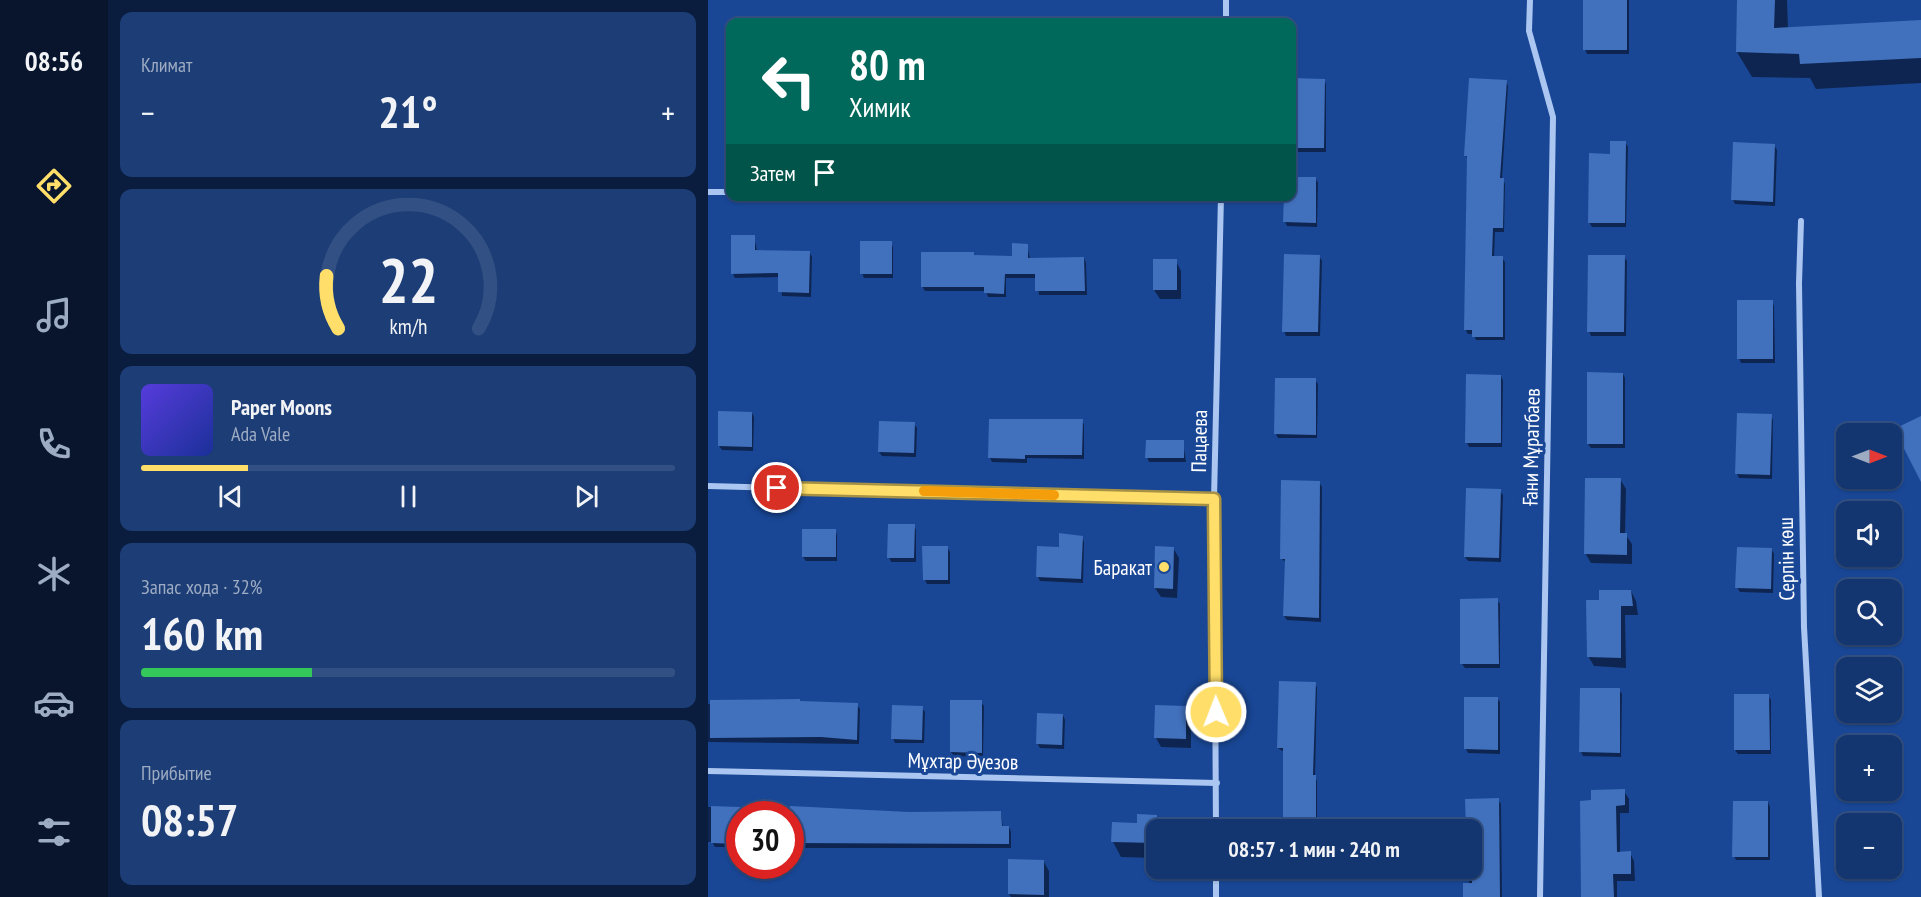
<!DOCTYPE html>
<html lang="ru">
<head>
<meta charset="utf-8">
<style>
  :root { --surface:#133570; --page:#1c3d75; --text:#f1f3f6; --muted:#9dabc3; --line:#325083; --accent:#ffdf6a }
  body { margin:0; font-family:"PT Sans Narrow",sans-serif; background:var(--page); color:var(--text); height:100vh; display:flex; flex-direction:column; font-size:22px; white-space:nowrap }
  * { box-sizing:border-box; margin:0 }
  p { font-size:20px; color:var(--muted) }
  .icon { flex:none; width:33px; height:33px; fill:none; stroke:currentColor; stroke-width:2; stroke-linecap:round; stroke-linejoin:round }
  .map { position:relative; flex:1; overflow:hidden }
  .sheet { display:flex; flex-direction:column; gap:12px; padding:12px; background:#0a1d3e; width:600px }
  .sheet>* { flex:none }
  .banner { position:absolute; left:18px; top:18px; width:570px; height:183px; border-radius:12px; box-shadow:0 2px 4px #0004,0 0 0 2px var(--line); background:#00695c; color:#fff; overflow:hidden }
  .needle { width:39px; rotate:90deg }
  .tools { position:absolute; left:1128px; top:423px; display:grid; gap:12px }
  .tools a { display:grid; place-items:center; width:66px; height:66px; border-radius:12px; background:var(--surface); box-shadow:0 2px 4px #0004,0 0 0 2px var(--line); font-size:30px }
  .speed { position:absolute; left:18px; top:801px; display:flex; gap:12px; font-size:30px; font-weight:700; text-align:center }
  .speed>* { display:grid; place-content:center; width:78px; height:78px; border-radius:50%; background:var(--surface); box-shadow:0 2px 4px #0004,0 0 0 2px var(--line); line-height:1 }
  .speed .limit { border:9px solid #d22; background:#fff; color:#111 }
  .pin { position:absolute; display:grid; place-items:center; width:51px; height:51px; color:#fff; margin:-26px; border:3px solid #fff; border-radius:50%; box-shadow:0 2px 6px #0007 }
  .me { position:absolute; width:66px; margin:-33px; rotate:359deg; stroke-linejoin:round; filter:drop-shadow(0 0 4px #0008) }
  .turn { display:flex; align-items:center; gap:21px; height:126px; padding:0 24px; font-size:27px }
  .turn .icon { width:78px; height:78px; stroke-width:2.5 }
  .turn b { display:block; font-size:42px; line-height:51px }
  .then { display:flex; align-items:center; height:57px; padding:0 24px; background:#0003; gap:12px; font-size:22px }
  .big { font-size:45px; font-weight:700; line-height:1.1 }
  .sheet .widget { flex:1; display:flex; flex-direction:column; justify-content:center; gap:9px; min-width:0; padding:0 21px; border-radius:12px; background:var(--page) }
  .sheet .dial { align-items:center; gap:0 }
  .dial svg { height:156px; overflow:visible; fill:none; stroke:var(--line); stroke-width:7; stroke-linecap:round; text-anchor:middle }
  .dial text { fill:var(--text); stroke:none }
  .song { display:flex; align-items:center; gap:18px }
  .cover { width:72px; height:72px; border-radius:9px; background:linear-gradient(135deg,hsl(250 70% 55%),hsl(230 70% 35%)) }
  .played { height:6px; border-radius:3px; background:linear-gradient(90deg,var(--accent) 20%,var(--line) 20%) }
  .keys { display:flex; justify-content:space-around; direction:ltr }
  .heat { display:flex; justify-content:space-between; align-items:center; font-size:33px; direction:ltr }
  .charge { height:9px; border-radius:4px; background:linear-gradient(90deg,#34c759 32%,var(--line) 0) }
  .trip { position:absolute; left:438px; top:819px; width:336px; height:60px; border-radius:12px; background:var(--surface); box-shadow:0 2px 4px #0004,0 0 0 2px var(--line); font-weight:700; line-height:60px; text-align:center }
  main { display:flex; flex:1; min-height:0 }
  .dock { display:flex; flex-direction:column; width:108px; justify-content:space-around; align-items:center; background:#08152d; color:var(--muted) }
  .dock .icon { width:42px; height:42px }
  .dock .active { color:var(--accent) }
  .dock b { font-size:27px; color:var(--text) }
  .map>svg:first-child { display:block }
  .shadow { fill:#0007 }
  .building { fill:#4170bd }
  .lines { fill:none; stroke-linecap:round; stroke-linejoin:round }
  .minor { stroke:#abc6f0; stroke-width:6 }
  .route-casing { stroke:#a69145; stroke-width:15 }
  .route { stroke:#ffdf6a; stroke-width:10 }
  .slow { stroke:#f59e0b; stroke-width:10 }
  .poi-dot { fill:#ffdf6a; stroke:#194796; stroke-width:2 }
  .labels { text-anchor:middle; dominant-baseline:central; stroke-width:6; stroke-linejoin:round; paint-order:stroke }
  .street-label { font-size:21px; fill:#fff; stroke:#194796 }
  .poi-label { font-size:21px; fill:#fff; stroke:#194796; text-anchor:end }
</style>
</head>
<body>
<main>
<nav class="dock">
<b>08:56</b>
<svg class="icon active" aria-label="directions" viewBox="0 0 24 24"><path d="M12 3l9 9-9 9-9-9zM9 14v-3h6M13 9l2 2-2 2"/></svg>
<svg class="icon" aria-label="music" viewBox="0 0 24 24"><path d="M9 18V5l10-2v13"/><circle cx="6" cy="18" r="3"/><circle cx="16" cy="16" r="3"/></svg>
<svg class="icon" aria-label="phone" viewBox="0 0 24 24"><path d="M5 4h4l2 5-3 2q2 4 5 5l2-3 5 2v4C11 20 4 13 5 4z"/></svg>
<svg class="icon" aria-label="climate" viewBox="0 0 24 24"><path d="M12 3v18M4 7l16 10M4 17L20 7"/></svg>
<svg class="icon" aria-label="car" viewBox="0 0 24 24"><path d="M5 17H2v-5l4-1 3-4h7l3 4 3 1v5h-3M9 17h6M6 11h13"/><circle cx="7" cy="17" r="2"/><circle cx="17" cy="17" r="2"/></svg>
<svg class="icon" aria-label="filters" viewBox="0 0 24 24"><path d="M4 7h16M4 17h16"/><circle cx="9" cy="7" r="2"/><circle cx="15" cy="17" r="2"/></svg>
</nav>
<section class="sheet">
<div class="widget"><p>Климат</p>
<div class="heat"><a>−</a><b class="big">21°</b><a>+</a></div>
</div>
<div class="widget dial"><svg viewBox="0 0 100 80">
<path d="M14 69A42 42 0 1 1 86 69"/>
<path d="M14 69A42 42 0 0 1 8 42" stroke="#ffdf6a"/>
<text x="50" y="56" font-size="32" font-weight="700">22</text>
<text x="50" y="72" font-size="11">km/h</text>
</svg></div>
<div class="widget">
<div class="song"><i class="cover"></i><div><b>Paper Moons</b><p>Ada Vale</p></div></div>
<div class="played"></div>
<div class="keys"><svg class="icon" aria-label="previous" viewBox="0 0 24 24"><path d="M18 5L8 12l10 7zM5 5v14"/></svg><svg class="icon" aria-label="pause" viewBox="0 0 24 24"><path d="M8 5v14M16 5v14"/></svg><svg class="icon" aria-label="next" viewBox="0 0 24 24"><path d="M6 5l10 7-10 7zM19 5v14"/></svg></div>
</div>
<div class="widget"><p>Запас хода · 32%</p><b class="big">160 km</b><div class="charge"></div></div>
<div class="widget"><p>Прибытие</p><b class="big">08:57</b></div>
</section>
<div class="map">
<svg width="1213" height="897" viewBox="0 0 1213 897">
  <rect width="100%" height="100%" fill="#194796"/>
  <g class="shadow">
    <path d="M 877,0 L 921,0 L 921,54 L 879,54 L 877,49 Z"/>
    <path d="M 1031,0 L 1079,0 L 1080,29 L 1213,22 L 1213,83 L 1108,89 L 1102,78 L 1044,77 L 1029,52 Z"/>
    <path d="M 584,80 L 616,80 L 618,84 L 618,152 L 584,152 Z"/>
    <path d="M 798,81 L 800,86 L 794,178 L 797,184 L 796,232 L 787,232 L 786,258 L 794,258 L 797,262 L 797,340 L 768,340 L 766,334 L 760,334 L 757,329 L 760,160 L 758,156 Z"/>
    <path d="M 917,142 L 920,147 L 918,227 L 884,227 L 881,222 L 903,155 Z"/>
    <path d="M 1066,145 L 1069,150 L 1067,206 L 1027,204 L 1025,200 Z"/>
    <path d="M 584,179 L 608,179 L 610,183 L 609,227 L 579,226 L 577,222 L 584,196 Z"/>
    <path d="M 46,236 L 49,251 L 102,253 L 104,257 L 103,297 L 74,296 L 72,277 L 27,278 L 25,274 Z"/>
    <path d="M 183,243 L 185,247 L 185,278 L 156,278 L 154,273 Z"/>
    <path d="M 319,245 L 322,259 L 376,258 L 378,263 L 379,295 L 331,295 L 329,278 L 298,278 L 298,297 L 280,297 L 278,291 L 217,291 L 214,286 L 265,253 L 268,257 L 305,257 Z"/>
    <path d="M 611,256 L 614,261 L 612,336 L 578,336 L 576,331 Z"/>
    <path d="M 916,257 L 919,261 L 918,336 L 883,336 L 881,331 Z"/>
    <path d="M 468,261 L 473,271 L 473,299 L 452,299 L 446,290 Z"/>
    <path d="M 1064,301 L 1066,306 L 1067,363 L 1033,363 L 1031,358 Z"/>
    <path d="M 915,374 L 917,378 L 917,448 L 883,448 L 880,444 Z"/>
    <path d="M 793,376 L 795,381 L 794,447 L 761,447 L 759,443 Z"/>
    <path d="M 607,380 L 610,384 L 609,438 L 570,438 L 568,434 Z"/>
    <path d="M 44,413 L 46,417 L 45,451 L 14,450 L 11,446 Z"/>
    <path d="M 1063,416 L 1065,420 L 1064,479 L 1031,478 L 1029,474 Z"/>
    <path d="M 374,420 L 376,425 L 376,459 L 319,458 L 319,463 L 284,462 L 282,458 Z"/>
    <path d="M 206,424 L 209,428 L 208,457 L 174,456 L 171,452 Z"/>
    <path d="M 475,442 L 478,462 L 441,462 L 439,457 Z"/>
    <path d="M 912,479 L 918,489 L 917,534 L 924,544 L 924,564 L 883,563 L 877,553 Z"/>
    <path d="M 611,482 L 614,487 L 613,622 L 579,620 L 576,616 L 579,563 L 574,559 Z"/>
    <path d="M 792,491 L 795,495 L 793,562 L 760,561 L 757,557 Z"/>
    <path d="M 206,526 L 208,530 L 208,562 L 183,562 L 181,557 Z"/>
    <path d="M 127,530 L 129,535 L 129,561 L 98,561 L 95,557 Z"/>
    <path d="M 374,537 L 376,542 L 375,583 L 332,581 L 330,577 Z"/>
    <path d="M 239,547 L 242,552 L 242,584 L 219,584 L 217,580 L 216,548 Z"/>
    <path d="M 465,548 L 471,558 L 469,598 L 453,597 L 447,588 Z"/>
    <path d="M 1064,550 L 1066,554 L 1065,593 L 1032,592 L 1029,587 Z"/>
    <path d="M 923,591 L 928,601 L 930,615 L 917,615 L 918,668 L 886,666 L 880,656 L 893,602 Z"/>
    <path d="M 754,600 L 789,600 L 792,604 L 792,668 L 757,668 L 754,664 Z"/>
    <path d="M 607,683 L 609,688 L 607,777 L 609,781 L 609,826 L 579,826 L 576,822 L 576,752 L 570,748 Z"/>
    <path d="M 911,690 L 914,694 L 913,757 L 875,756 L 873,752 Z"/>
    <path d="M 1060,696 L 1063,700 L 1063,754 L 1030,754 L 1027,750 Z"/>
    <path d="M 789,698 L 792,702 L 792,754 L 760,753 L 758,749 Z"/>
    <path d="M 273,702 L 276,706 L 275,757 L 246,756 L 243,752 Z"/>
    <path d="M 92,703 L 149,705 L 152,709 L 151,744 L 0,742 L 0,704 Z"/>
    <path d="M 214,708 L 217,712 L 216,743 L 187,743 L 185,738 Z"/>
    <path d="M 478,708 L 483,717 L 483,748 L 453,747 L 448,738 Z"/>
    <path d="M 355,715 L 357,720 L 356,749 L 332,748 L 329,743 Z"/>
    <path d="M 916,791 L 921,799 L 921,813 L 912,813 L 912,853 L 922,853 L 926,861 L 927,881 L 909,881 L 909,897 L 873,897 L 884,802 Z"/>
    <path d="M 790,800 L 793,804 L 794,897 L 757,897 L 761,885 L 760,868 L 764,868 L 764,830 Z"/>
    <path d="M 1060,802 L 1062,807 L 1062,860 L 1028,860 L 1026,856 Z"/>
    <path d="M 0,807 L 201,813 L 293,812 L 295,828 L 301,827 L 303,832 L 303,848 L 82,848 L 82,814 L 32,814 L 32,847 L 7,847 L 4,842 L 0,842 Z"/>
    <path d="M 448,816 L 451,821 L 461,821 L 465,830 L 448,830 L 448,858 L 413,857 L 405,842 L 430,824 Z"/>
    <path d="M 1138,826 L 1138,868 L 1155,868 L 1155,878 L 1138,879 L 1132,869 L 1131,827 Z"/>
    <path d="M 336,862 L 341,871 L 341,897 L 303,897 L 301,894 Z"/>
  </g>
  <g class="building">
    <rect x="875" y="0" width="44" height="50"/>
    <path d="M 1029,0 L 1067,0 L 1066,28 L 1213,20 L 1213,58 L 1092,64 L 1091,54 L 1028,52 Z"/>
    <path d="M 584,78 L 617,79 L 616,148 L 584,148 Z"/>
    <path d="M 761,78 L 799,80 L 792,178 L 796,178 L 795,228 L 785,228 L 784,256 L 795,256 L 795,337 L 764,337 L 764,330 L 756,330 L 759,156 L 756,156 Z"/>
    <path d="M 902,141 L 918,141 L 917,223 L 880,223 L 881,153 L 902,154 Z"/>
    <path d="M 1025,142 L 1067,144 L 1065,202 L 1023,200 Z"/>
    <path d="M 584,177 L 608,177 L 608,223 L 575,222 L 576,196 L 584,196 Z"/>
    <path d="M 23,235 L 47,235 L 47,250 L 102,251 L 101,293 L 70,292 L 70,273 L 23,274 Z"/>
    <rect x="152" y="241" width="32" height="33"/>
    <path d="M 304,243 L 320,244 L 320,258 L 376,257 L 377,291 L 327,291 L 327,274 L 297,274 L 296,294 L 276,293 L 276,287 L 213,287 L 213,252 L 266,252 L 266,255 L 304,256 Z"/>
    <path d="M 576,254 L 612,255 L 610,332 L 574,332 Z"/>
    <path d="M 880,255 L 917,255 L 916,332 L 879,332 Z"/>
    <rect x="445" y="259" width="24" height="31"/>
    <rect x="1029" y="300" width="36" height="59"/>
    <path d="M 879,372 L 915,373 L 915,444 L 879,444 Z"/>
    <path d="M 758,374 L 793,375 L 793,443 L 757,443 Z"/>
    <path d="M 567,378 L 608,378 L 608,435 L 566,434 Z"/>
    <path d="M 10,411 L 44,412 L 44,447 L 10,446 Z"/>
    <path d="M 1029,413 L 1064,414 L 1062,475 L 1027,474 Z"/>
    <path d="M 1213,416 L 1213,482 L 1186,429 Z"/>
    <path d="M 281,419 L 375,419 L 374,455 L 317,455 L 317,459 L 280,458 Z"/>
    <path d="M 171,421 L 207,422 L 206,453 L 170,452 Z"/>
    <path d="M 438,440 L 476,440 L 476,458 L 437,458 Z"/>
    <path d="M 877,478 L 913,478 L 912,533 L 919,533 L 919,555 L 876,554 Z"/>
    <path d="M 573,480 L 612,481 L 611,618 L 575,616 L 577,559 L 572,559 Z"/>
    <path d="M 758,488 L 793,489 L 791,558 L 756,557 Z"/>
    <path d="M 180,524 L 207,524 L 206,558 L 179,558 Z"/>
    <rect x="94" y="529" width="34" height="28"/>
    <path d="M 351,533 L 375,536 L 373,579 L 328,577 L 329,546 L 351,547 Z"/>
    <path d="M 214,546 L 240,546 L 240,580 L 215,580 Z"/>
    <path d="M 447,546 L 466,547 L 465,589 L 446,588 Z"/>
    <path d="M 1029,547 L 1064,548 L 1063,589 L 1027,588 Z"/>
    <path d="M 891,590 L 923,590 L 925,606 L 913,606 L 913,658 L 879,657 L 878,600 L 891,600 Z"/>
    <path d="M 790,598 L 791,664 L 752,664 L 752,599 Z"/>
    <path d="M 571,681 L 608,682 L 605,775 L 608,775 L 608,822 L 575,822 L 575,748 L 569,748 Z"/>
    <path d="M 872,688 L 912,688 L 912,753 L 871,752 Z"/>
    <path d="M 1026,694 L 1061,694 L 1062,750 L 1026,750 Z"/>
    <path d="M 756,697 L 790,697 L 790,750 L 756,749 Z"/>
    <path d="M 92,699 L 92,701 L 150,703 L 149,740 L 113,737 L 2,738 L 2,700 Z"/>
    <path d="M 242,700 L 274,700 L 274,753 L 242,752 Z"/>
    <path d="M 184,705 L 215,706 L 214,740 L 183,739 Z"/>
    <path d="M 447,705 L 478,706 L 478,739 L 446,738 Z"/>
    <path d="M 329,713 L 355,714 L 354,745 L 328,744 Z"/>
    <path d="M 917,789 L 917,805 L 908,806 L 909,852 L 923,851 L 923,874 L 905,874 L 906,897 L 873,897 L 872,801 L 883,800 L 883,790 Z"/>
    <path d="M 791,798 L 792,897 L 755,897 L 755,883 L 764,883 L 764,830 L 758,830 L 757,799 Z"/>
    <path d="M 1025,801 L 1060,801 L 1060,857 L 1024,857 Z"/>
    <path d="M 3,806 L 32,807 L 32,844 L 3,843 Z"/>
    <path d="M 82,806 L 201,812 L 293,811 L 294,826 L 301,826 L 301,844 L 82,843 Z"/>
    <path d="M 429,814 L 449,815 L 448,843 L 403,842 L 404,822 L 429,823 Z"/>
    <path d="M 300,859 L 336,860 L 336,895 L 300,894 Z"/>
  </g>
  <g class="lines">
    <g class="minor">
      <path d="M 822,0 L 821,31 L 845,117 L 832,897"/>
      <path d="M 518,22 L 518,0"/>
      <path d="M 0,192 L 22,192"/>
      <path d="M 363,196 L 513,198"/>
      <path d="M 1093,221 L 1091,283 L 1096,627 L 1111,897"/>
      <path d="M 0,486 L 506,499"/>
      <path d="M 0,771 L 509,783"/>
      <path d="M 508,830 L 506,499 L 513,196"/>
      <path d="M 508,897 L 508,868"/>
    </g>
  </g>
  <g class="lines">
    <defs>
      <path id="route" d="M 69,488 L 506,499 L 508,712"/>
    </defs>
    <use href="#route" class="route-casing"/>
    <use href="#route" class="route"/>
    <path class="slow" d="M 216,491 L 346,495"/>
  </g>
  <circle class="poi-dot" cx="456" cy="567" r="6"/>
  <g class="labels">
    <g class="street-label">
      <text transform="translate(491 441) rotate(-89)">Пацаева</text>
      <text transform="translate(823 447) rotate(-89)">Ғани Мұратбаев</text>
      <text transform="translate(1078 559) rotate(-91)">Серпін көш</text>
      <text transform="translate(255 761) rotate(1)">Мұхтар Әуезов</text>
    </g>
    <g class="poi-label">
      <text x="444" y="567">Баракат</text>
    </g>
  </g>
</svg>
<div class="tools">
<a><svg class="needle" viewBox="-14 -14 28 28"><path d="M0-13l5 13h-10z" fill="#e53935"/><path d="M0 13l5-13h-10z" fill="#9dabc3"/></svg></a>
<a><svg class="icon" aria-label="sound" viewBox="0 0 24 24"><path d="M4 9h4l5-4v14l-5-4H4zM17 9q2 3 0 6"/></svg></a>
<a><svg class="icon" aria-label="search" viewBox="0 0 24 24"><circle cx="10" cy="10" r="6"/><path d="M15 15l6 6"/></svg></a>
<a><svg class="icon" aria-label="layers" viewBox="0 0 24 24"><path d="M12 4l9 5-9 5-9-5zM3 14l9 5 9-5"/></svg></a>
<a>+</a>
<a>−</a>
</div>
<div class="speed"><div class="limit">30</div></div>
<div class="pin" style="left:69px;top:488px;background:#d93025"><svg class="icon" aria-label="arrive" viewBox="0 0 24 24"><path d="M6 21V4h12l-3 4 3 4H6"/></svg></div>
<svg class="me" style="left:508px;top:712px" viewBox="-20 -20 40 40"><circle r="17" fill="#ffdf6a" stroke="#fff" stroke-width="3"/><path d="M0-11L8 9 0 5-8 9z" fill="#fff"/></svg>
<div class="trip">08:57 · 1 мин · 240 m</div>
<div class="banner">
<div class="turn"><svg class="icon" aria-label="left" viewBox="0 0 24 24"><path d="M17 20v-9H6M10 6l-5 5 5 5"/></svg><div><b>80 m</b>Химик</div></div>
<div class="then">Затем<svg class="icon" aria-label="arrive" viewBox="0 0 24 24"><path d="M6 21V4h12l-3 4 3 4H6"/></svg></div>
</div>
</div>
</main>
</body>
</html>
